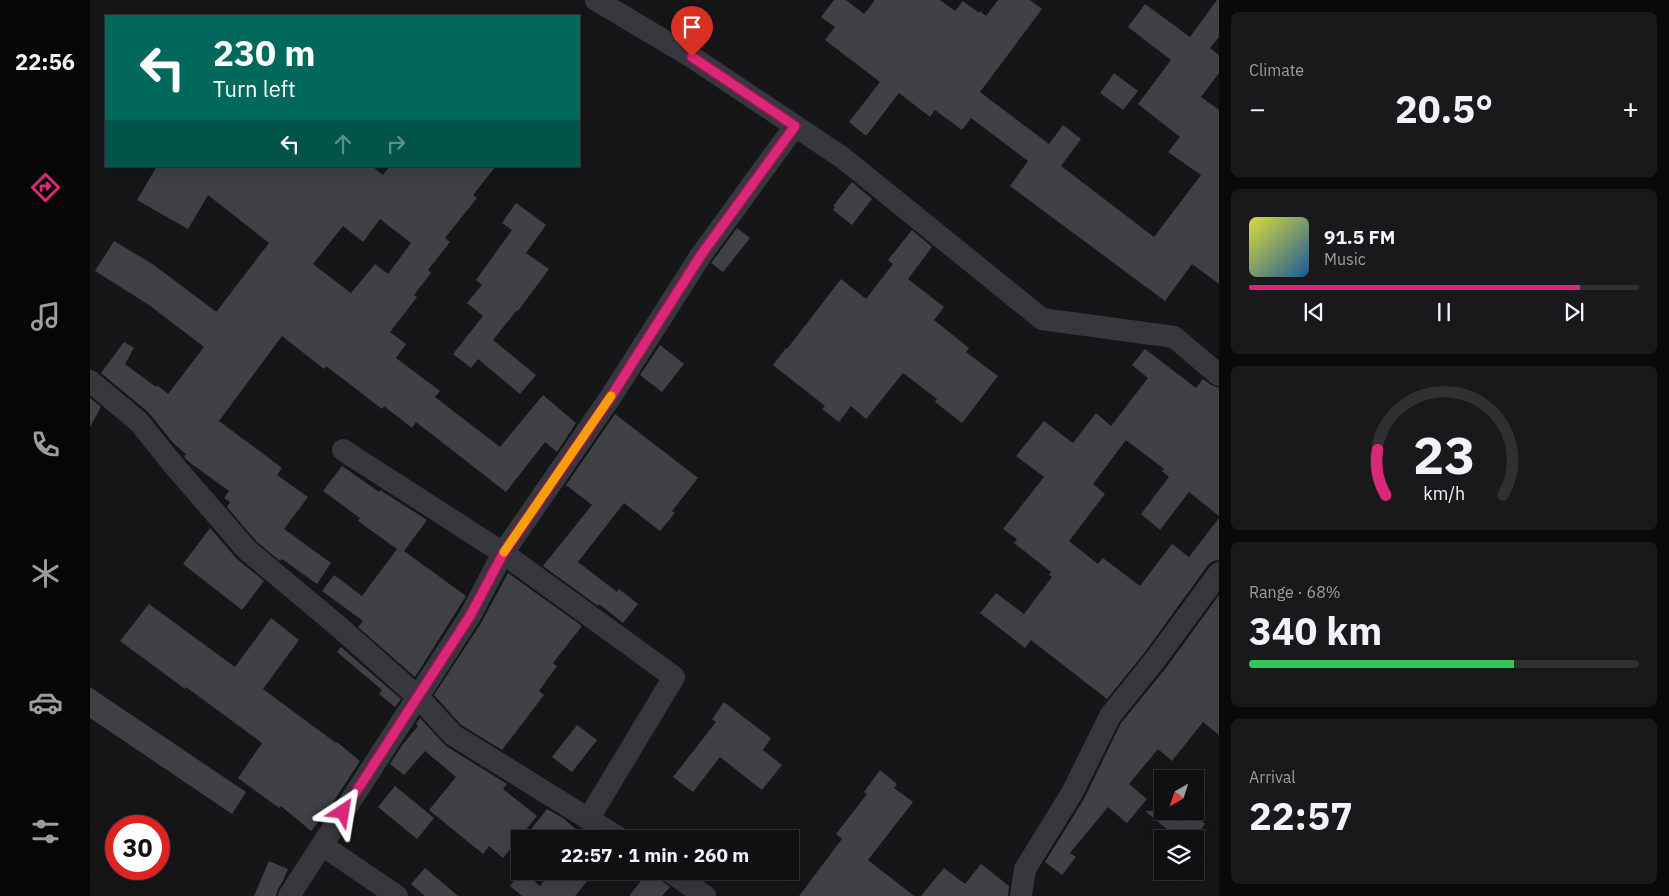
<!DOCTYPE html>
<html lang="en">
<head>
<meta charset="utf-8">
<style>
  :root { --surface:#101012; --page:#19191b; --text:#f1f3f6; --muted:#9c9d9f; --line:#303032; --accent:#db2777 }
  body { margin:0; font-family:"IBM Plex Sans",sans-serif; background:var(--page); color:var(--text); height:100vh; display:flex; flex-direction:column; font-size:19px; white-space:nowrap }
  * { box-sizing:border-box; margin:0 }
  p { font-size:16px; color:var(--muted) }
  .icon { flex:none; width:28px; height:28px; fill:none; stroke:currentColor; stroke-width:2; stroke-linecap:round; stroke-linejoin:round }
  .map { position:relative; flex:1; overflow:hidden }
  .side { display:flex; flex-direction:column; gap:12px; padding:12px; background:#09090a; width:450px }
  .side>* { flex:none }
  .guide { position:absolute; left:15px; top:15px; width:475px; height:152px; border-radius:0px; box-shadow:0 5px 20px #0002,0 0 0 1px var(--line); background:#00695c; color:#fff; overflow:hidden }
  .needle { width:32px; rotate:219deg }
  .tools { position:absolute; left:1064px; top:770px; display:grid; gap:10px }
  .tools a { display:grid; place-items:center; width:50px; height:50px; border-radius:0px; background:var(--surface); box-shadow:0 5px 20px #0002,0 0 0 1px var(--line); font-size:25px }
  .speed { position:absolute; left:15px; top:815px; display:flex; gap:10px; font-size:25px; font-weight:700; text-align:center }
  .speed>* { display:grid; place-content:center; width:65px; height:65px; border-radius:50%; background:var(--surface); box-shadow:0 5px 20px #0002,0 0 0 1px var(--line); line-height:1 }
  .speed .limit { border:8px solid #d22; background:#fff; color:#111 }
  .pin { position:absolute; display:grid; place-items:center; width:42px; height:42px; color:#fff; margin:-51px -21px; border-radius:50% 50% 50% 0; rotate:-45deg; box-shadow:0 0 5px #0007 }
  .pin .icon { rotate:45deg }
  .me { position:absolute; width:55px; margin:-28px; rotate:33deg; stroke-linejoin:round; filter:drop-shadow(0 0 4px #0008) }
  .turn { display:flex; align-items:center; gap:18px; height:105px; padding:0 25px; font-size:22px }
  .turn .icon { width:65px; height:65px; stroke-width:2.5 }
  .turn b { display:block; font-size:35px; line-height:42px }
  .lanes { display:flex; align-items:center; height:48px; padding:0 25px; background:#0003; justify-content:center; gap:25px; direction:ltr }
  .lanes .off { opacity:.35 }
  .big { font-size:38px; font-weight:800; line-height:1.1 }
  .side .widget { flex:1; display:flex; flex-direction:column; justify-content:center; gap:8px; min-width:0; padding:0 18px; border-radius:8px; background:var(--page) }
  .side .dial { align-items:center; gap:0 }
  .dial svg { height:130px; overflow:visible; fill:none; stroke:var(--line); stroke-width:7; stroke-linecap:round; text-anchor:middle }
  .dial text { fill:var(--text); stroke:none }
  .song { display:flex; align-items:center; gap:15px }
  .cover { width:60px; height:60px; border-radius:8px; background:linear-gradient(135deg,hsl(60 70% 55%),hsl(210 70% 35%)) }
  .played { height:5px; border-radius:2px; background:linear-gradient(90deg,var(--accent) 85%,var(--line) 85%) }
  .keys { display:flex; justify-content:space-around; direction:ltr }
  .heat { display:flex; justify-content:space-between; align-items:center; font-size:28px; direction:ltr }
  .charge { height:8px; border-radius:4px; background:linear-gradient(90deg,#34c759 68%,var(--line) 0) }
  .trip { position:absolute; left:421px; top:830px; width:288px; height:50px; border-radius:0px; background:var(--surface); box-shadow:0 5px 20px #0002,0 0 0 1px var(--line); font-weight:800; line-height:50px; text-align:center }
  main { display:flex; flex:1; min-height:0 }
  .dock { display:flex; flex-direction:column; width:90px; justify-content:space-around; align-items:center; background:#060607; color:var(--muted) }
  .dock .icon { width:35px; height:35px }
  .dock .selected { color:var(--accent) }
  .dock b { font-size:22px; color:var(--text) }
  .map>svg:first-child { display:block }
  .building { fill:#404145; fill-rule:evenodd }
  .lines { fill:none; stroke-linecap:round; stroke-linejoin:round }
  .street { stroke:#37383d; stroke-width:22 }
  .route-casing { stroke:#8e194d; stroke-width:12 }
  .route { stroke:#db2777; stroke-width:9 }
  .slow { stroke:#f59e0b; stroke-width:9 }
</style>
</head>
<body>
<main>
<nav class="dock">
<b>22:56</b>
<svg class="icon selected" aria-label="directions" viewBox="0 0 24 24"><path d="M12 3l9 9-9 9-9-9zM9 14v-3h6M13 9l2 2-2 2"/></svg>
<svg class="icon" aria-label="music" viewBox="0 0 24 24"><path d="M9 18V5l10-2v13"/><circle cx="6" cy="18" r="3"/><circle cx="16" cy="16" r="3"/></svg>
<svg class="icon" aria-label="phone" viewBox="0 0 24 24"><path d="M5 4h4l2 5-3 2q2 4 5 5l2-3 5 2v4C11 20 4 13 5 4z"/></svg>
<svg class="icon" aria-label="climate" viewBox="0 0 24 24"><path d="M12 3v18M4 7l16 10M4 17L20 7"/></svg>
<svg class="icon" aria-label="car" viewBox="0 0 24 24"><path d="M5 17H2v-5l4-1 3-4h7l3 4 3 1v5h-3M9 17h6M6 11h13"/><circle cx="7" cy="17" r="2"/><circle cx="17" cy="17" r="2"/></svg>
<svg class="icon" aria-label="filters" viewBox="0 0 24 24"><path d="M4 7h16M4 17h16"/><circle cx="9" cy="7" r="2"/><circle cx="15" cy="17" r="2"/></svg>
</nav>
<div class="map">
<svg width="1129" height="896" viewBox="0 0 1129 896">
  <rect width="100%" height="100%" fill="#161618"/>
  <g class="building">
    <path d="M 744,0 L 756,0 L 774,14 L 785,0 L 850,0 L 865,11 L 873,1 L 889,13 L 890,11 L 896,16 L 908,0 L 940,0 L 952,9 L 890,92 L 959,144 L 973,125 L 991,139 L 971,166 L 1064,237 L 1111,175 L 1078,152 L 1090,137 L 1048,104 L 1081,60 L 1038,27 L 1055,4 L 1100,37 L 1127,0 L 1129,0 L 1129,37 L 1120,48 L 1129,55 L 1129,73 L 1111,97 L 1129,110 L 1129,284 L 1102,264 L 1075,301 L 920,186 L 938,161 L 881,118 L 872,130 L 845,110 L 840,117 L 809,93 L 776,136 L 759,122 L 790,82 L 735,40 L 745,27 L 731,17 Z"/>
    <path d="M 1024,73 L 1048,91 L 1033,110 L 1010,93 Z"/>
    <path d="M 67,166 L 282,166 L 293,175 L 300,166 L 406,166 L 383,195 L 387,198 L 355,238 L 360,242 L 338,270 L 341,273 L 324,295 L 327,297 L 300,332 L 316,344 L 306,358 L 350,391 L 345,397 L 410,447 L 453,395 L 486,423 L 467,452 L 455,442 L 416,492 L 326,422 L 322,428 L 294,406 L 292,409 L 236,366 L 234,369 L 192,336 L 129,421 L 192,468 L 187,475 L 218,497 L 194,529 L 241,563 L 227,584 L 192,559 L 190,561 L 166,541 L 137,507 L 140,502 L 134,498 L 139,491 L 99,462 L 94,457 L 96,454 L 84,444 L 58,412 L 11,373 L 34,342 L 44,348 L 35,364 L 66,387 L 67,385 L 78,394 L 114,347 L 59,305 L 5,271 L 24,241 L 64,265 L 125,311 L 127,311 L 179,243 L 118,195 L 98,229 L 47,200 ZM 290,219 L 321,243 L 298,274 L 285,264 L 261,293 L 223,264 L 253,226 L 273,242 Z"/>
    <path d="M 762,182 L 782,199 L 762,225 L 743,210 L 745,207 L 743,206 Z"/>
    <path d="M 426,203 L 456,225 L 436,253 L 459,269 L 428,311 L 427,310 L 403,340 L 446,375 L 430,394 L 388,359 L 381,368 L 363,354 L 393,316 L 377,303 L 392,285 L 386,280 L 422,230 L 412,223 Z"/>
    <path d="M 647,228 L 660,238 L 633,272 L 621,263 Z"/>
    <path d="M 822,230 L 842,247 L 818,279 L 854,307 L 844,320 L 879,348 L 876,352 L 908,376 L 872,423 L 845,402 L 847,399 L 813,373 L 776,419 L 761,406 L 749,422 L 732,409 L 735,406 L 683,365 L 696,348 L 697,349 L 751,279 L 776,299 L 803,264 L 798,260 Z"/>
    <path d="M 570,345 L 594,364 L 572,392 L 550,375 Z"/>
    <path d="M 1055,349 L 1106,388 L 1113,379 L 1121,385 L 1129,388 L 1129,516 L 1099,492 L 1070,530 L 1051,514 L 1079,477 L 1072,471 L 1074,469 L 1036,440 L 1003,484 L 1015,494 L 979,541 L 1008,564 L 1013,558 L 1050,586 L 1082,544 L 1099,557 L 1129,518 L 1129,560 L 1123,561 L 1118,565 L 1055,652 L 1017,699 L 941,640 L 935,648 L 890,613 L 906,593 L 934,614 L 962,577 L 959,575 L 961,572 L 924,543 L 927,539 L 913,529 L 954,477 L 926,456 L 954,421 L 983,443 L 1006,413 L 1021,426 L 1058,378 L 1042,365 Z"/>
    <path d="M 0,398 L 11,407 L 0,427 Z"/>
    <path d="M 525,414 L 608,478 L 582,511 L 585,513 L 570,531 L 534,503 L 488,562 L 527,592 L 529,589 L 548,604 L 533,623 L 509,604 L 508,606 L 453,566 L 502,505 L 476,485 Z"/>
    <path d="M 252,466 L 289,492 L 290,490 L 337,520 L 314,551 L 376,596 L 325,677 L 268,627 L 273,621 L 232,591 L 244,575 L 272,596 L 307,549 L 268,521 L 270,518 L 233,491 Z"/>
    <path d="M 120,528 L 147,559 L 174,581 L 152,610 L 93,564 Z"/>
    <path d="M 418,573 L 492,626 L 463,663 L 467,666 L 449,691 L 454,695 L 412,750 L 371,725 L 344,695 L 391,623 Z"/>
    <path d="M 1129,595 L 1129,735 L 1113,722 L 1082,761 L 1068,749 L 1039,784 L 1057,799 L 1037,823 L 1018,807 L 980,853 L 986,857 L 972,875 L 955,862 L 994,799 L 1031,723 L 1076,668 Z"/>
    <path d="M 59,604 L 145,667 L 181,618 L 209,640 L 173,689 L 246,743 L 247,742 L 270,761 L 240,807 L 221,831 L 191,806 L 189,808 L 148,778 L 172,743 L 96,687 L 95,689 L 30,641 Z"/>
    <path d="M 251,647 L 311,699 L 305,707 L 289,694 L 292,690 L 247,652 Z"/>
    <path d="M 0,687 L 156,792 L 142,814 L 0,718 Z"/>
    <path d="M 634,702 L 681,738 L 673,750 L 692,765 L 672,790 L 630,757 L 603,792 L 583,777 L 626,722 L 622,719 Z"/>
    <path d="M 330,718 L 356,746 L 417,784 L 413,789 L 447,816 L 413,858 L 399,846 L 393,854 L 339,810 L 366,777 L 335,751 L 314,775 L 300,764 L 313,744 L 328,726 L 326,724 Z"/>
    <path d="M 487,725 L 507,740 L 482,772 L 462,757 Z"/>
    <path d="M 790,770 L 807,784 L 804,788 L 823,802 L 778,860 L 824,896 L 709,896 L 752,839 L 746,834 L 777,794 L 774,792 Z"/>
    <path d="M 305,786 L 344,818 L 327,839 L 288,807 Z"/>
    <path d="M 457,809 L 473,818 L 497,839 L 455,839 L 442,828 Z"/>
    <path d="M 1055,811 L 1100,811 L 1115,824 L 1103,839 L 1089,839 Z"/>
    <path d="M 179,861 L 198,869 L 193,881 L 188,889 L 186,896 L 164,896 Z"/>
    <path d="M 891,864 L 919,886 L 918,896 L 831,896 L 854,868 L 875,884 Z"/>
    <path d="M 335,868 L 368,896 L 335,896 L 321,884 Z"/>
    <path d="M 432,871 L 450,886 L 462,871 L 490,871 L 499,879 L 485,896 L 432,896 L 420,886 Z"/>
    <path d="M 559,871 L 566,871 L 567,877 L 580,887 L 572,896 L 539,896 Z"/>
  </g>
  <g class="lines">
    <g class="street">
      <path d="M 506,0 L 602,57 L 753,158 L 952,319 L 1084,337 L 1129,375"/>
      <path d="M 0,381 L 49,422 L 81,462 L 157,550 L 248,626 L 329,698 L 363,735 L 531,839"/>
      <path d="M 253,450 L 413,553 L 584,677 L 499,818"/>
      <path d="M 232,845 L 307,896"/>
      <path d="M 579,871 L 615,896"/>
      <path d="M 199,896 L 380,616 L 413,553 L 522,395 L 611,255 L 705,126"/>
      <path d="M 931,896 L 935,869 L 982,793 L 1020,716 L 1065,660 L 1129,573"/>
    </g>
  </g>
  <g class="lines">
    <defs>
      <path id="route" d="M 253,812 L 380,616 L 413,554 L 522,395 L 611,255 L 705,126 L 602,57"/>
    </defs>
    <use href="#route" class="route-casing"/>
    <use href="#route" class="route"/>
    <path class="slow" d="M 414,552 L 521,396"/>
  </g>
</svg>
<div class="tools">
<a><svg class="needle" viewBox="-14 -14 28 28"><path d="M0-13l5 13h-10z" fill="#e53935"/><path d="M0 13l5-13h-10z" fill="#9c9d9f"/></svg></a>
<a><svg class="icon" aria-label="layers" viewBox="0 0 24 24"><path d="M12 4l9 5-9 5-9-5zM3 14l9 5 9-5"/></svg></a>
</div>
<div class="speed"><div class="limit">30</div></div>
<div class="pin" style="left:602px;top:57px;background:#d93025"><svg class="icon" aria-label="arrive" viewBox="0 0 24 24"><path d="M6 21V4h12l-3 4 3 4H6"/></svg></div>
<svg class="me" style="left:253px;top:812px" viewBox="-20 -20 40 40"><path d="M0-17L14 15 0 8-14 15z" fill="#db2777" stroke="#fff" stroke-width="4"/></svg>
<div class="trip">22:57 · 1 min · 260 m</div>
<div class="guide">
<div class="turn"><svg class="icon" aria-label="left" viewBox="0 0 24 24"><path d="M17 20v-9H6M10 6l-5 5 5 5"/></svg><div><b>230 m</b>Turn left</div></div>
<div class="lanes"><svg class="icon" aria-label="left" viewBox="0 0 24 24"><path d="M17 20v-9H6M10 6l-5 5 5 5"/></svg><svg class="icon off" aria-label="ahead" viewBox="0 0 24 24"><path d="M12 20V5M6 11l6-6 6 6"/></svg><svg class="icon off" aria-label="right" viewBox="0 0 24 24"><path d="M7 20v-9h11M14 6l5 5-5 5"/></svg></div>
</div>
</div>
<section class="side">
<div class="widget"><p>Climate</p>
<div class="heat"><a>−</a><b class="big">20.5°</b><a>+</a></div>
</div>
<div class="widget">
<div class="song"><i class="cover"></i><div><b>91.5 FM</b><p>Music</p></div></div>
<div class="played"></div>
<div class="keys"><svg class="icon" aria-label="previous" viewBox="0 0 24 24"><path d="M18 5L8 12l10 7zM5 5v14"/></svg><svg class="icon" aria-label="pause" viewBox="0 0 24 24"><path d="M8 5v14M16 5v14"/></svg><svg class="icon" aria-label="next" viewBox="0 0 24 24"><path d="M6 5l10 7-10 7zM19 5v14"/></svg></div>
</div>
<div class="widget dial"><svg viewBox="0 0 100 80">
<path d="M14 69A42 42 0 1 1 86 69"/>
<path d="M14 69A42 42 0 0 1 9 41" stroke="#db2777"/>
<text x="50" y="56" font-size="32" font-weight="700">23</text>
<text x="50" y="72" font-size="11">km/h</text>
</svg></div>
<div class="widget"><p>Range · 68%</p><b class="big">340 km</b><div class="charge"></div></div>
<div class="widget"><p>Arrival</p><b class="big">22:57</b></div>
</section>
</main>
</body>
</html>
